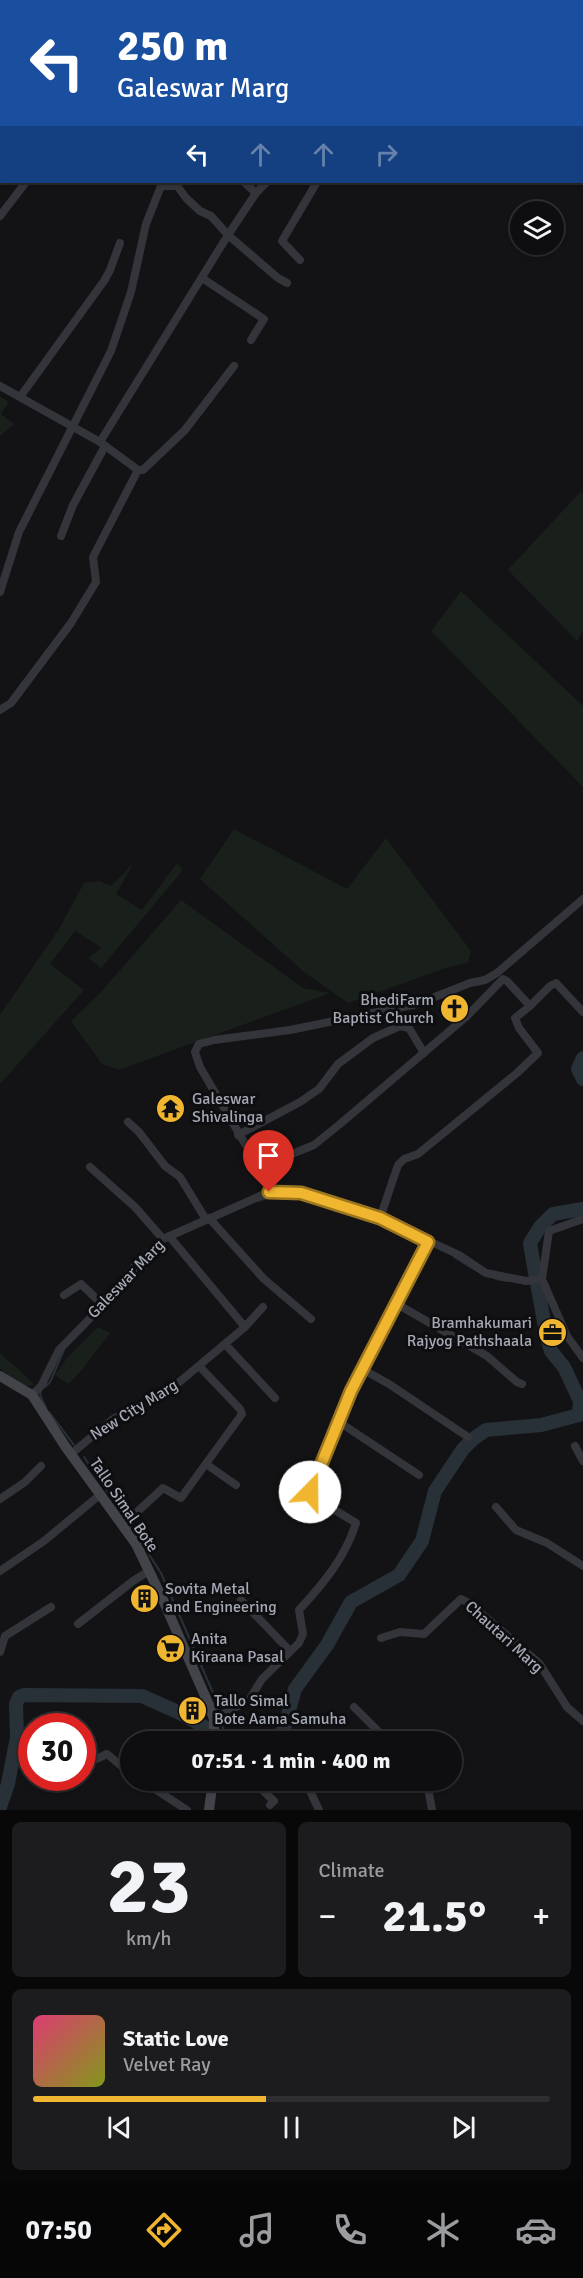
<!DOCTYPE html>
<html lang="en">
<head>
<meta charset="utf-8">
<style>
  :root { --surface:#0e0e10; --page:#1c1c1e; --text:#f1f3f6; --muted:#9b9c9f; --line:#2e2e30; --accent:#f0b630 }
  body { margin:0; font-family:Signika,sans-serif; background:var(--page); color:var(--text); height:100vh; display:flex; flex-direction:column; font-size:22px; white-space:nowrap }
  * { box-sizing:border-box; margin:0 }
  p { font-size:20px; color:var(--muted) }
  .icon { flex:none; width:33px; height:33px; fill:none; stroke:currentColor; stroke-width:2; stroke-linecap:round; stroke-linejoin:round }
  .map { position:relative; height:1810px; overflow:hidden }
  .details { display:flex; flex-direction:column; gap:12px; padding:12px; background:#080809; flex:1 }
  .details>* { flex:none }
  .banner { position:absolute; left:0px; top:0px; width:584px; height:183px; box-shadow:0 2px 4px #0004,0 0 0 2px var(--line); background:#1a4fa0; color:#fff; overflow:hidden }
  .buttons { position:absolute; left:510px; top:201px; display:grid; gap:12px }
  .buttons a { display:grid; place-items:center; width:54px; height:54px; border-radius:50%; background:var(--surface); box-shadow:0 2px 4px #0004,0 0 0 2px var(--line); font-size:30px }
  .speed { position:absolute; left:18px; top:1713px; display:flex; gap:12px; font-size:30px; font-weight:700; text-align:center }
  .speed>* { display:grid; place-content:center; width:78px; height:78px; border-radius:50%; background:var(--surface); box-shadow:0 2px 4px #0004,0 0 0 2px var(--line); line-height:1 }
  .speed .limit { border:9px solid #d22; background:#fff; color:#111 }
  .pin { position:absolute; display:grid; place-items:center; width:51px; height:51px; color:#fff; margin:-62px -26px; border-radius:50% 50% 50% 0; rotate:-45deg; box-shadow:0 0 6px #0007 }
  .pin .icon { rotate:45deg }
  .me { position:absolute; width:66px; margin:-33px; rotate:22deg; stroke-linejoin:round; filter:drop-shadow(0 0 4px #0008) }
  .turn { display:flex; align-items:center; gap:21px; height:126px; padding:0 18px; font-size:27px }
  .turn .icon { width:78px; height:78px; stroke-width:2.5 }
  .turn b { display:block; font-size:42px; line-height:51px }
  .lanes { display:flex; align-items:center; height:57px; padding:0 18px; background:#0003; justify-content:center; gap:30px; direction:ltr }
  .lanes .off { opacity:.35 }
  .big { font-size:45px; font-weight:700; line-height:1.1 }
  .details .widget { flex:1; display:flex; flex-direction:column; justify-content:center; gap:9px; min-width:0; padding:0 21px; border-radius:9px; background:var(--page) }
  .details .dial { align-items:center; gap:0 }
  .dial b { font-size:78px; line-height:1 }
  .song { display:flex; align-items:center; gap:18px }
  .cover { width:72px; height:72px; border-radius:9px; background:linear-gradient(135deg,hsl(340 70% 55%),hsl(70 70% 35%)) }
  .played { height:6px; border-radius:3px; background:linear-gradient(90deg,var(--accent) 45%,var(--line) 45%) }
  .keys { display:flex; justify-content:space-around; direction:ltr }
  .heat { display:flex; justify-content:space-between; align-items:center; font-size:33px; direction:ltr }
  .details .tiles { flex:1; display:grid; gap:12px; grid-template-columns:1fr 1fr }
  .widget:last-child { grid-column:span 2 }
  .trip { position:absolute; left:120px; top:1731px; width:342px; height:60px; border-radius:30px; background:var(--surface); box-shadow:0 2px 4px #0004,0 0 0 2px var(--line); font-weight:700; line-height:60px; text-align:center }
  .dock { display:flex; height:96px; justify-content:space-around; align-items:center; background:#060606; color:var(--muted) }
  .dock .icon { width:42px; height:42px }
  .dock .active { color:var(--accent) }
  .dock b { font-size:27px; color:var(--text) }
  .map>svg:first-child { display:block }
  .green { fill:#191f1a }
  .lines { fill:none; stroke-linecap:round; stroke-linejoin:round }
  .stream { stroke:#293138; stroke-width:2 }
  .river { stroke:#293138; stroke-width:14 }
  .street { stroke:#34353a; stroke-width:8 }
  .secondary { stroke:#42444a; stroke-width:10 }
  .route-casing { stroke:#9c761f; stroke-width:15 }
  .route { stroke:#f0b630; stroke-width:10 }
  .labels { text-anchor:middle; dominant-baseline:central; stroke-width:6; stroke-linejoin:round; paint-order:stroke }
  .poi-label { font-size:16px; fill:#a5a9b5; stroke:#0e0e10; text-anchor:start }
  .street-label { font-size:16px; fill:#a5a9b5; stroke:#0e0e10 }
</style>
</head>
<body>
<div class="map">
<svg width="583" height="1810" viewBox="0 0 583 1810">
  <rect width="100%" height="100%" fill="#131315"/>
  <g class="green">
    <path d="M 0,396 L 9,402 L 1,414 L 14,424 L 0,436 Z"/>
    <path d="M 581,491 L 583,493 L 583,630 L 577,641 L 508,570 Z"/>
    <path d="M 461,591 L 583,706 L 583,787 L 431,631 Z"/>
    <path d="M 234,829 L 347,889 L 386,838 L 471,951 L 468,963 L 446,968 L 348,1003 L 304,972 L 200,879 Z"/>
    <path d="M 177,863 L 183,870 L 101,968 L 88,958 L 102,948 L 75,931 L 50,964 L 84,990 L 0,1084 L 0,1015 L 59,929 L 84,883 L 100,881 L 111,886 L 133,864 L 116,894 L 142,910 Z"/>
    <path d="M 181,900 L 303,988 L 330,993 L 119,1070 L 102,1064 L 71,1021 L 100,993 Z"/>
    <path d="M 98,1327 L 110,1333 L 81,1371 L 68,1384 L 55,1375 L 67,1358 Z"/>
    <path d="M 0,1353 L 30,1380 L 34,1385 L 25,1386 L 0,1369 Z"/>
  </g>
  <g class="lines">
    <g class="stream">
      <path d="M 258,1201 L 276,1195"/>
      <path d="M 342,1210 L 348,1213 L 356,1214"/>
      <path d="M 394,1229 L 416,1239"/>
      <path d="M 454,1257 L 482,1274"/>
      <path d="M 134,1273 L 143,1264"/>
      <path d="M 496,1279 L 508,1281"/>
      <path d="M 95,1318 L 123,1287"/>
      <path d="M 45,1387 L 50,1382 L 64,1350"/>
      <path d="M 41,1391 L 40,1395 L 46,1408"/>
      <path d="M 49,1412 L 74,1445"/>
      <path d="M 84,1457 L 126,1519"/>
      <path d="M 130,1525 L 161,1573 L 214,1695 L 218,1714"/>
      <path d="M 221,1720 L 226,1742"/>
    </g>
    <g class="river">
      <path d="M 583,1058 L 578,1069 L 583,1079"/>
      <path d="M 535,1273 L 530,1243 L 540,1227 L 553,1214 L 583,1209"/>
      <path d="M 271,1742 L 277,1738 L 284,1729 L 295,1689 L 327,1645 L 351,1602 L 399,1575 L 422,1541 L 435,1491 L 463,1449 L 473,1439 L 486,1430 L 541,1425 L 579,1415 L 580,1401 L 564,1367 L 551,1351 L 547,1338 L 537,1283"/>
      <path d="M 0,1807 L 8,1784 L 17,1737 L 16,1704 L 19,1697 L 24,1695 L 142,1696 L 180,1713 L 210,1730 L 221,1742"/>
    </g>
    <g class="street">
      <path d="M 244,182 L 256,193"/>
      <path d="M 175,183 L 186,198 L 200,211 L 211,216 L 228,235 L 278,278 L 287,283"/>
      <path d="M 0,216 L 26,182"/>
      <path d="M 300,260 L 282,241 L 317,182"/>
      <path d="M 202,278 L 264,319 L 251,340"/>
      <path d="M 0,386 L 100,442 L 138,470 L 93,557 L 96,582 L 71,623 L 11,703 L 0,710"/>
      <path d="M 20,397 L 104,281 L 110,270 L 120,243"/>
      <path d="M 100,442 L 228,235 L 256,193 L 267,182"/>
      <path d="M 138,470 L 143,470 L 185,430 L 234,366"/>
      <path d="M 61,536 L 73,505 L 105,446"/>
      <path d="M 0,592 L 19,532 L 111,351 L 131,292 L 146,224 L 161,186 L 175,186"/>
      <path d="M 530,1006 L 550,986 L 556,983 L 583,1012"/>
      <path d="M 128,1122 L 139,1132 L 165,1166 L 180,1177 L 205,1218"/>
      <path d="M 238,1135 L 300,1102 L 319,1089 L 338,1064 L 373,1038 L 400,1026 L 409,1028 L 424,1053"/>
      <path d="M 90,1167 L 135,1207 L 163,1239"/>
      <path d="M 261,1171 L 284,1157 L 314,1145 L 340,1124 L 466,1017 L 503,979 L 507,981 L 530,1006 L 515,1018 L 519,1028 L 538,1053 L 517,1073 L 418,1154 L 404,1159 L 398,1165 L 380,1218"/>
      <path d="M 269,1192 L 261,1171 L 200,1067 L 195,1052 L 199,1044 L 214,1040 L 290,1030 L 417,1004 L 470,983 L 485,980 L 497,973 L 583,899"/>
      <path d="M 209,1218 L 264,1279 L 311,1319"/>
      <path d="M 542,1279 L 567,1336 L 583,1358"/>
      <path d="M 64,1295 L 81,1284 L 103,1305"/>
      <path d="M 397,1304 L 487,1356 L 517,1382 L 522,1384"/>
      <path d="M 245,1327 L 263,1307"/>
      <path d="M 225,1344 L 275,1398"/>
      <path d="M 362,1369 L 389,1384 L 468,1437"/>
      <path d="M 32,1395 L 41,1386 L 59,1350 L 103,1305 L 134,1267 L 163,1239 L 269,1192 L 301,1193 L 380,1218 L 459,1255 L 486,1273 L 526,1281 L 542,1279 L 549,1231 L 583,1219"/>
      <path d="M 339,1422 L 419,1475"/>
      <path d="M 575,1446 L 583,1461"/>
      <path d="M 71,1454 L 113,1419 L 171,1389 L 245,1327 L 169,1236"/>
      <path d="M 206,1464 L 236,1485"/>
      <path d="M 0,1499 L 25,1482 L 41,1466"/>
      <path d="M 496,1507 L 516,1530 L 547,1543 L 583,1566"/>
      <path d="M 123,1525 L 163,1488 L 181,1498 L 242,1414 L 240,1409 L 199,1366"/>
      <path d="M 0,1571 L 44,1541 L 101,1494"/>
      <path d="M 241,1600 L 290,1651"/>
      <path d="M 78,1624 L 133,1581 L 149,1571"/>
      <path d="M 381,1638 L 400,1632 L 424,1634 L 461,1599 L 469,1603 L 539,1663 L 567,1707 L 583,1721"/>
      <path d="M 0,1652 L 5,1636 L 51,1607"/>
      <path d="M 354,1707 L 389,1742"/>
      <path d="M 214,1719 L 249,1700 L 262,1679 L 299,1643 L 303,1634 L 299,1610 C 323,1584 345,1558 356,1523 L 312,1496 L 310,1492 L 351,1391 L 428,1242"/>
      <path d="M 94,1760 L 107,1754 L 130,1773"/>
      <path d="M 141,1780 L 187,1810"/>
      <path d="M 252,1780 L 274,1801 L 270,1805"/>
      <path d="M 305,1780 L 319,1810"/>
      <path d="M 422,1780 L 428,1788 L 432,1810"/>
    </g>
    <g class="secondary">
      <path d="M 0,1376 L 32,1395 L 65,1446 L 136,1544 L 163,1600 L 209,1705 L 214,1719 L 214,1742"/>
      <path d="M 209,1810 L 213,1780"/>
    </g>
  </g>
  <g class="lines">
    <defs>
      <path id="route" d="M 269,1192 L 301,1193 L 317,1198 L 380,1218 L 428,1242 L 351,1391 L 310,1492"/>
    </defs>
    <use href="#route" class="route-casing"/>
    <use href="#route" class="route"/>
  </g>
  <defs>
    <symbol id="church-disc" viewBox="-11 -11 22 22"><circle r="9.5" fill="#f0b630" stroke="#0e0e10"/><path d="M-1.2-6h2.4v3.5h3.3v2.4h-3.3V6h-2.4V-.1h-3.3v-2.4h3.3Z" fill="#111"/></symbol>
    <symbol id="temple-disc" viewBox="-11 -11 22 22"><circle r="9.5" fill="#f0b630" stroke="#0e0e10"/><path d="M0-6L5-2H3V0L6.5 2.5H4V6H1.5V3h-3V6H-4V2.5H-6.5L-3 0V-2H-5Z" fill="#111"/></symbol>
    <symbol id="office-disc" viewBox="-11 -11 22 22"><circle r="9.5" fill="#f0b630" stroke="#0e0e10"/><path d="M-6-3h4V-5.5h4V-3h4V5H-6ZM-1-4.5V-3h2v-1.5ZM-6 0V1H6V0Z" fill="#111"/></symbol>
    <symbol id="building-disc" viewBox="-11 -11 22 22"><circle r="9.5" fill="#f0b630" stroke="#0e0e10"/><path d="M-4-6H4V6H1V3H-1V6H-4ZM-2.5-4.3h1.7v1.8h-1.7ZM.8-4.3h1.7v1.8H.8ZM-2.5-1h1.7V.8h-1.7ZM.8-1h1.7V.8H.8Z" fill="#111"/></symbol>
    <symbol id="supermarket-disc" viewBox="-11 -11 22 22"><circle r="9.5" fill="#f0b630" stroke="#0e0e10"/><path d="M-6-5.5h2.5l.6 2H6L4.5 2H-2.5L-4.4-4H-6ZM-1.5 3.2a1.3 1.3 0 1 0 .1 0ZM3 3.2a1.3 1.3 0 1 0 .1 0Z" fill="#111"/></symbol>
  </defs>
  <g fill-rule="evenodd">
    <use href="#church-disc" x="438" y="992" width="33" height="33"/>
    <use href="#temple-disc" x="154" y="1092" width="33" height="33"/>
    <use href="#office-disc" x="536" y="1316" width="33" height="33"/>
    <use href="#building-disc" x="128" y="1582" width="33" height="33"/>
    <use href="#supermarket-disc" x="154" y="1632" width="33" height="33"/>
    <use href="#building-disc" x="176" y="1694" width="33" height="33"/>
  </g>
  <g class="labels">
    <g class="poi-label">
      <text x="434" y="1000" text-anchor="end">BhediFarm<tspan x="434" dy="18">Baptist Church</tspan></text>
      <text x="192" y="1099">Galeswar<tspan x="192" dy="18">Shivalinga</tspan></text>
      <text x="532" y="1323" text-anchor="end">Bramhakumari<tspan x="532" dy="18">Rajyog Pathshaala</tspan></text>
      <text x="165" y="1589">Sovita Metal<tspan x="165" dy="18">and Engineering</tspan></text>
      <text x="191" y="1639">Anita<tspan x="191" dy="18">Kiraana Pasal</tspan></text>
      <text x="214" y="1701">Tallo Simal<tspan x="214" dy="18">Bote Aama Samuha</tspan></text>
    </g>
    <g class="street-label">
      <text transform="translate(126 1279) rotate(-46)">Galeswar Marg</text>
      <text transform="translate(134 1410) rotate(-32)">New City Marg</text>
      <text transform="translate(124 1505) rotate(56)">Tallo Simal Bote</text>
      <text transform="translate(504 1637) rotate(42)">Chautari Marg</text>
    </g>
  </g>
</svg>
<div class="buttons">
<a><svg class="icon" aria-label="layers" viewBox="0 0 24 24"><path d="M12 4l9 5-9 5-9-5zM3 14l9 5 9-5"/></svg></a>
</div>
<div class="speed"><div class="limit">30</div></div>
<div class="pin" style="left:269px;top:1192px;background:#d93025"><svg class="icon" aria-label="arrive" viewBox="0 0 24 24"><path d="M6 21V4h12l-3 4 3 4H6"/></svg></div>
<svg class="me" style="left:310px;top:1492px" viewBox="-20 -20 40 40"><circle r="19" fill="#fff"/><path d="M0-13L10 11 0 6-10 11z" fill="#f0b630"/></svg>
<div class="trip">07:51 · 1 min · 400 m</div>
<div class="banner">
<div class="turn"><svg class="icon" aria-label="left" viewBox="0 0 24 24"><path d="M17 20v-9H6M10 6l-5 5 5 5"/></svg><div><b>250 m</b>Galeswar Marg</div></div>
<div class="lanes"><svg class="icon" aria-label="left" viewBox="0 0 24 24"><path d="M17 20v-9H6M10 6l-5 5 5 5"/></svg><svg class="icon off" aria-label="ahead" viewBox="0 0 24 24"><path d="M12 20V5M6 11l6-6 6 6"/></svg><svg class="icon off" aria-label="ahead" viewBox="0 0 24 24"><path d="M12 20V5M6 11l6-6 6 6"/></svg><svg class="icon off" aria-label="right" viewBox="0 0 24 24"><path d="M7 20v-9h11M14 6l5 5-5 5"/></svg></div>
</div>
</div>
<section class="details">
<div class="tiles">
<div class="widget dial"><b>23</b><p>km/h</p></div>
<div class="widget"><p>Climate</p>
<div class="heat"><a>−</a><b class="big">21.5°</b><a>+</a></div>
</div>
<div class="widget">
<div class="song"><i class="cover"></i><div><b>Static Love</b><p>Velvet Ray</p></div></div>
<div class="played"></div>
<div class="keys"><svg class="icon" aria-label="previous" viewBox="0 0 24 24"><path d="M18 5L8 12l10 7zM5 5v14"/></svg><svg class="icon" aria-label="pause" viewBox="0 0 24 24"><path d="M8 5v14M16 5v14"/></svg><svg class="icon" aria-label="next" viewBox="0 0 24 24"><path d="M6 5l10 7-10 7zM19 5v14"/></svg></div>
</div>
</div>
</section>
<nav class="dock">
<b>07:50</b>
<svg class="icon active" aria-label="directions" viewBox="0 0 24 24"><path d="M12 3l9 9-9 9-9-9zM9 14v-3h6M13 9l2 2-2 2"/></svg>
<svg class="icon" aria-label="music" viewBox="0 0 24 24"><path d="M9 18V5l10-2v13"/><circle cx="6" cy="18" r="3"/><circle cx="16" cy="16" r="3"/></svg>
<svg class="icon" aria-label="phone" viewBox="0 0 24 24"><path d="M5 4h4l2 5-3 2q2 4 5 5l2-3 5 2v4C11 20 4 13 5 4z"/></svg>
<svg class="icon" aria-label="climate" viewBox="0 0 24 24"><path d="M12 3v18M4 7l16 10M4 17L20 7"/></svg>
<svg class="icon" aria-label="car" viewBox="0 0 24 24"><path d="M5 17H2v-5l4-1 3-4h7l3 4 3 1v5h-3M9 17h6M6 11h13"/><circle cx="7" cy="17" r="2"/><circle cx="17" cy="17" r="2"/></svg>
</nav>
</body>
</html>
